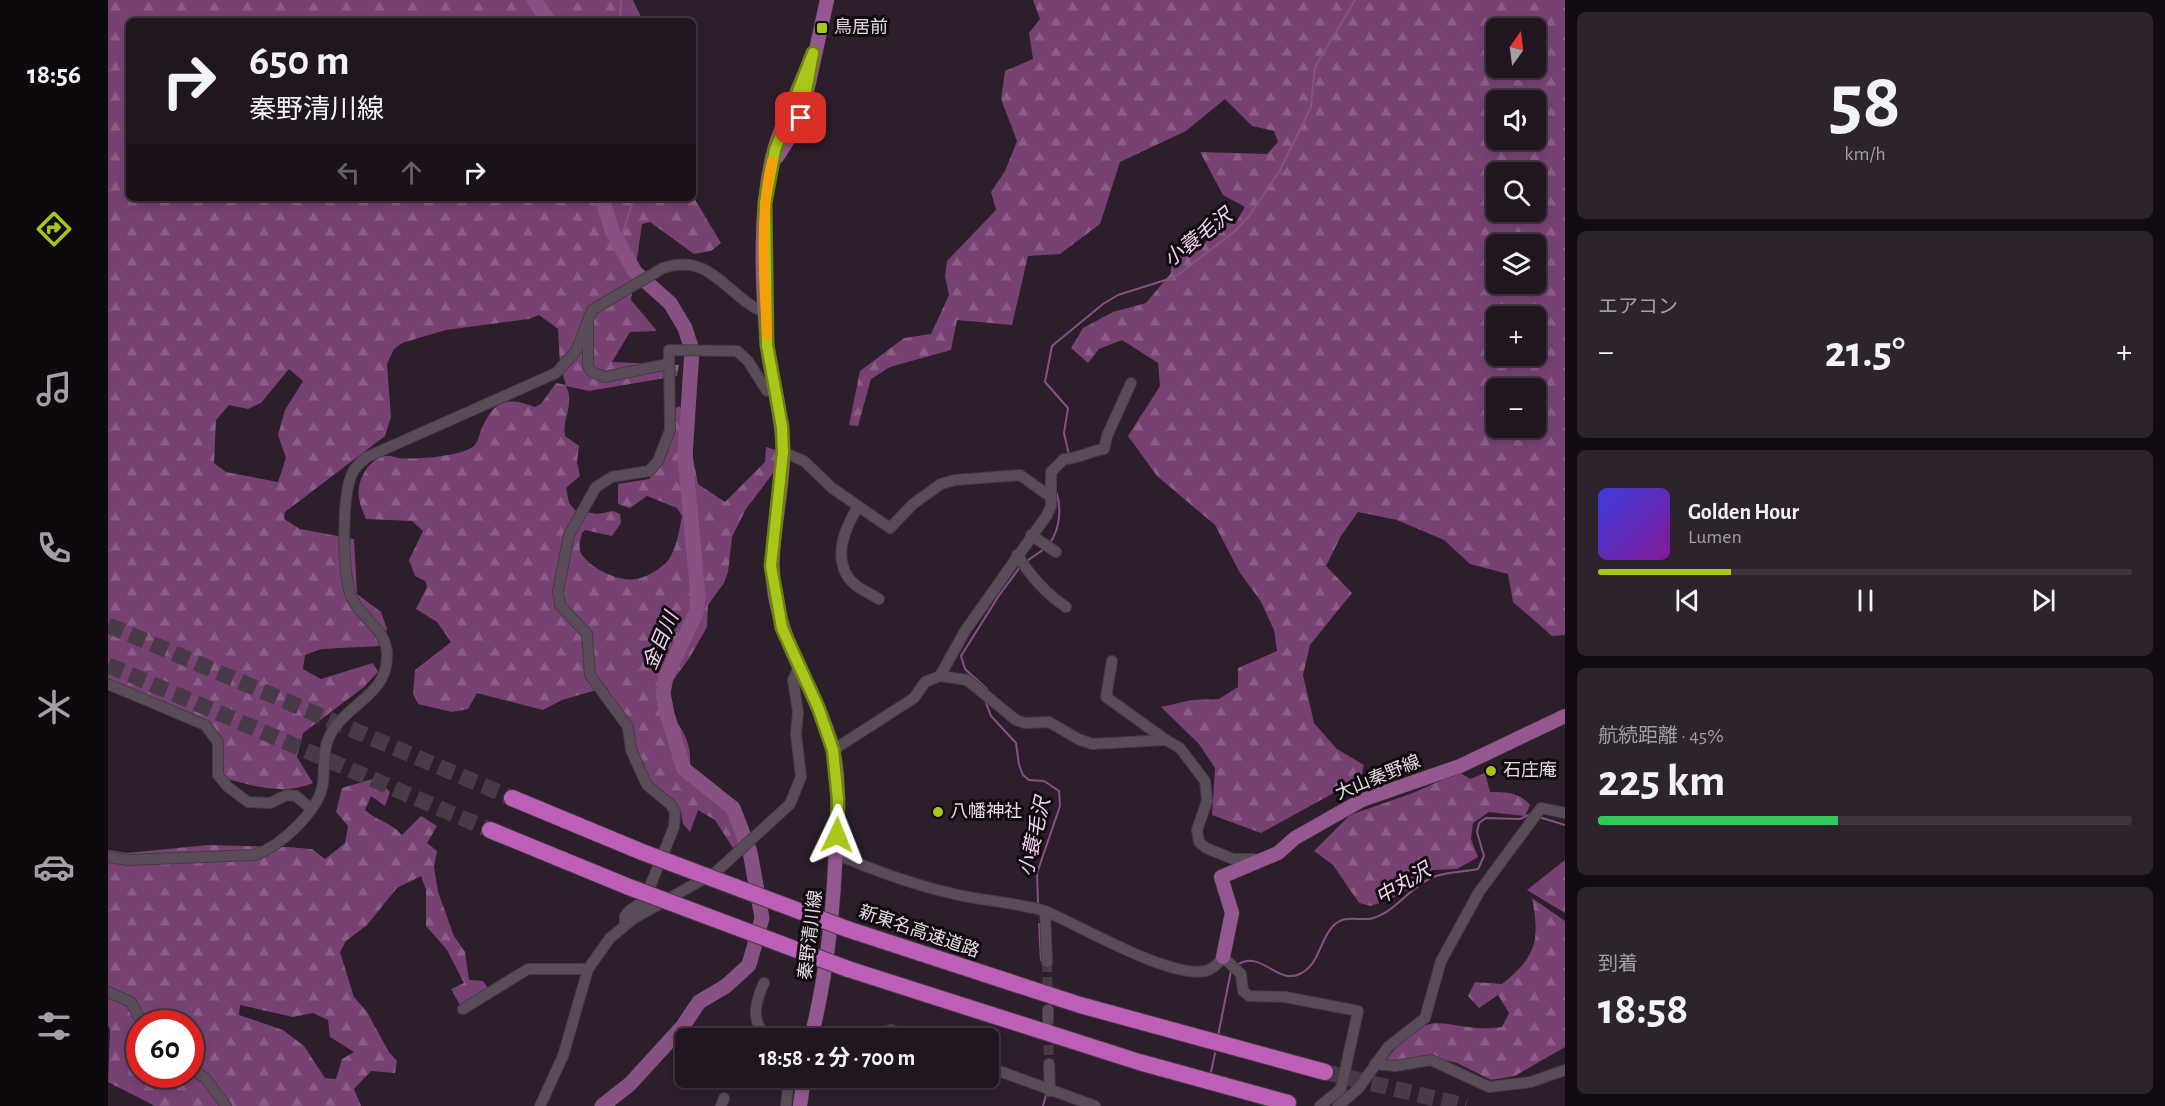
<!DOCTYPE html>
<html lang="ja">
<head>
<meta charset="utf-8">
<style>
  :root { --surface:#211620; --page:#2d232d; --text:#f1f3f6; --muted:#a29fa5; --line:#3e353e; --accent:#a9c71b }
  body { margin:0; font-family:"Alegreya Sans","Noto Sans JP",sans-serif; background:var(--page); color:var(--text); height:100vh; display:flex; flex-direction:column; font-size:22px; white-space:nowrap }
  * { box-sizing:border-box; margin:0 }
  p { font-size:20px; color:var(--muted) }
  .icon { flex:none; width:33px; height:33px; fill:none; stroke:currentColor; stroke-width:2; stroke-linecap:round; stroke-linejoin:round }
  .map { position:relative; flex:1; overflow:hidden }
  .drawer { display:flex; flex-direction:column; gap:12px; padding:12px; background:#120c12; width:600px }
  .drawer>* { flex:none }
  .banner { position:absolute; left:18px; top:18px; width:570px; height:183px; border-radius:9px; box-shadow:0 3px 9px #0003,0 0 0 2px var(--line); background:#211620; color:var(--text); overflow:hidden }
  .needle { width:39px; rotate:14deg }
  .controls { position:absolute; left:1378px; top:18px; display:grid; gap:12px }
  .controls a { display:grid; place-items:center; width:60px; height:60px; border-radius:9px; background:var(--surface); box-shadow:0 3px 9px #0003,0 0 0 2px var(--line); font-size:30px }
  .speed { position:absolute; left:18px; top:1010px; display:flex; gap:12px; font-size:30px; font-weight:700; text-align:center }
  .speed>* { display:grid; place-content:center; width:78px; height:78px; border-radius:50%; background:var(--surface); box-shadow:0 3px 9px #0003,0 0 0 2px var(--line); line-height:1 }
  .speed .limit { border:9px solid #d22; background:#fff; color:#111 }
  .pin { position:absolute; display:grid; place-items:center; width:51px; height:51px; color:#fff; margin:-26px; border-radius:12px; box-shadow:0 3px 9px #0006 }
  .me { position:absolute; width:66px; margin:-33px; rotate:2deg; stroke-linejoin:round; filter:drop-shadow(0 0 4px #0008) }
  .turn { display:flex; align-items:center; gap:21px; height:126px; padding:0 24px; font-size:27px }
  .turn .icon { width:78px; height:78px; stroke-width:2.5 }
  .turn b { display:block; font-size:42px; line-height:51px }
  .lanes { display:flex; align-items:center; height:57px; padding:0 24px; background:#0003; justify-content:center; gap:30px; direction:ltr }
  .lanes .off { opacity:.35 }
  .big { font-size:45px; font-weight:700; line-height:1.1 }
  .drawer .widget { flex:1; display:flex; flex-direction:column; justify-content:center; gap:9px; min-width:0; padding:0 21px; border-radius:9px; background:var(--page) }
  .drawer .dial { align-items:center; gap:0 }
  .dial b { font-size:78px; line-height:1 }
  .song { display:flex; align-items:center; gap:18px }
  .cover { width:72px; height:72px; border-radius:9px; background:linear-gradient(135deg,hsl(240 70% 55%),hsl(290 70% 35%)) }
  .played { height:6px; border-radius:3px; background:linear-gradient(90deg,var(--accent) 25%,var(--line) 25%) }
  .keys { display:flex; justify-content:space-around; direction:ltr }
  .heat { display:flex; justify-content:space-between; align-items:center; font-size:33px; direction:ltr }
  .charge { height:9px; border-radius:4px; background:linear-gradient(90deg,#34c759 45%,var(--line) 0) }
  .trip { position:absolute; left:567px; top:1028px; width:324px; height:60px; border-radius:9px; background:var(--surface); box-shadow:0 3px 9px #0003,0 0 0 2px var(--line); font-weight:700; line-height:60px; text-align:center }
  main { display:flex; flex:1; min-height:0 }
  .tabs { display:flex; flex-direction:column; width:108px; justify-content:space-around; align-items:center; background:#0d090d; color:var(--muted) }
  .tabs .icon { width:42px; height:42px }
  .tabs .on { color:var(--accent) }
  .tabs b { font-size:27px; color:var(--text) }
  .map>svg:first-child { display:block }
  .forest { fill:url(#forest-firs); fill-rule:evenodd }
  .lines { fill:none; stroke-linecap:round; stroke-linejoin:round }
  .stream { stroke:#885183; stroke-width:2 }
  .river { stroke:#885183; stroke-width:15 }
  .minor-tunnel { stroke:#483a47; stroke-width:10; stroke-dasharray:10 5; stroke-linecap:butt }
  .highway-tunnel { stroke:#483a47; stroke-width:16; stroke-dasharray:16 8; stroke-linecap:butt }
  .minor-casing { stroke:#463b45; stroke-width:12 }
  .major-casing { stroke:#463b45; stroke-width:15 }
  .highway-casing { stroke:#463b45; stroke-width:18 }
  .minor { stroke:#5a4b58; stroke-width:10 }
  .major { stroke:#955790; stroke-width:14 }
  .highway { stroke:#bd5fb6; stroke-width:16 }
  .highway-bridge-casing { stroke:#463b45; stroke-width:18; stroke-linecap:butt }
  .highway-bridge { stroke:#bd5fb6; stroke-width:16 }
  .route-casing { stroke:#6e8112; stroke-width:15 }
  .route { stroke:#a9c71b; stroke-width:10 }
  .slow { stroke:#f59e0b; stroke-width:10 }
  .poi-dot { fill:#a9c71b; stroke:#110b10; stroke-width:2 }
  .labels { text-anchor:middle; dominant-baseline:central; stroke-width:6; stroke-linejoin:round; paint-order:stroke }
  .poi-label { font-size:18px; fill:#e4dbe3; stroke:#110b10; text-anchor:start }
  .street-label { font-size:18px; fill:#e4dbe3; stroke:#110b10 }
  .water-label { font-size:20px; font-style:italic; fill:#f5d4f1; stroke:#110b10 }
</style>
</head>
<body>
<main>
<nav class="tabs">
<b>18:56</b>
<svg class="icon on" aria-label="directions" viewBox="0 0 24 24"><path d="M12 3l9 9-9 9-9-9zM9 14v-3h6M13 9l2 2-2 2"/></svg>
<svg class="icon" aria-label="music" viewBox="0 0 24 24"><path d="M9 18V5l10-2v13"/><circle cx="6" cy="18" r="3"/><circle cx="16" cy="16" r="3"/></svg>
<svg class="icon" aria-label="phone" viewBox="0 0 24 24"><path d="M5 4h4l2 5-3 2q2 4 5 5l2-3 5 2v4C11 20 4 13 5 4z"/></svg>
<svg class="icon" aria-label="climate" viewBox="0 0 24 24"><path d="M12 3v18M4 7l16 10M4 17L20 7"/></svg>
<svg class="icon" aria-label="car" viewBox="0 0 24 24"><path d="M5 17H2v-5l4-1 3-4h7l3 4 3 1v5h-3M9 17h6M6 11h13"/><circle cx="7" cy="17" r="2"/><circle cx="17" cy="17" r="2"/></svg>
<svg class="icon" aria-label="filters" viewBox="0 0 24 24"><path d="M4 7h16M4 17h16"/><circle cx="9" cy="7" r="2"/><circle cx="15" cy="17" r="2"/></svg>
</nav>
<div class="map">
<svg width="1457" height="1106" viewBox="0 0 1457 1106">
  <defs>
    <pattern id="forest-firs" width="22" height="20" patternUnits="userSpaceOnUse" patternTransform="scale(1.5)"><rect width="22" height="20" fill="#774172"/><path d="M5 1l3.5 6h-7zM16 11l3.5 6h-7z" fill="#8a5c86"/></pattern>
  </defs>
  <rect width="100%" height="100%" fill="#2c1e2b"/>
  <g class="forest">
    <path d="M 0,0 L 525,0 L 535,21 L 21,21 L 21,198 L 585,198 L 585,196 L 613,243 L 603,251 L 586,254 L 542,222 L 534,224 L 523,300 L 549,331 L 522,332 L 504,362 L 571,365 L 569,376 L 481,391 L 458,386 C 467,404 454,418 457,436 L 471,446 L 469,462 L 472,476 L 458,488 L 461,503 L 467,510 L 489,514 L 505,511 L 512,514 L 513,523 L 504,536 L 477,530 L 474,533 C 472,540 470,549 474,555 C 484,569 511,582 528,579 C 537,578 550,570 557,564 C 568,553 571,531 574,516 L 569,508 L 539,496 L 522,508 L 510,504 L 510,484 L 541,479 L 560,453 L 568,408 L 571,406 L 583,422 L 585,458 L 590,484 L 617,502 L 657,462 L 658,447 L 668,450 L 666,472 L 638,509 L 624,537 L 620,572 L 616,583 L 600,605 L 599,627 L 582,657 L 564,682 L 550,693 L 549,702 C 569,718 587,742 581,769 L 616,796 L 635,841 L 625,848 L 607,820 L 590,810 L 582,832 L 575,824 L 573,812 L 561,796 L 541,780 L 499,687 L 454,700 L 435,710 L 369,693 L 360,709 L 344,712 L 310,704 L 305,693 L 307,670 L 343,642 L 329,622 L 308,609 L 319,587 L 317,581 L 307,576 L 301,560 L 315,531 L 304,521 L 258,519 C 249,499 247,486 259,468 C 263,463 271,456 278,456 C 282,455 287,458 291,458 C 308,460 350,456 363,448 C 369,445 370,439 372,433 C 384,402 397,395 427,407 L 433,404 L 448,383 L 458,385 L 452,365 L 450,329 L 431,315 L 421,319 L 338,330 L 294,343 L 286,349 L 279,364 L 283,417 L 277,436 L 177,512 L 176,519 L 192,529 L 246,539 L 249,594 L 273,612 L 279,629 L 272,646 L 213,649 L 197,655 L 195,669 L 213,679 L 265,663 L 270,672 L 256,687 L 195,733 L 189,757 L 205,783 C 172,797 139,784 106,775 L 104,769 L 108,747 L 97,730 L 0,690 ZM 181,369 L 195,381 L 177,410 L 170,435 L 178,458 L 170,482 L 118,472 L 106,463 L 108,420 L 121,405 L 140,409 L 153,403 Z"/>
    <path d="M 925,0 L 1457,0 L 1457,635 L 1444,636 L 1405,602 L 1400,574 L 1362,564 L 1336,540 L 1289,520 L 1250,512 L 1233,536 L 1218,566 L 1244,593 L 1202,645 L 1195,675 L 1206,723 L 1229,749 L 1256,765 L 1253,778 L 1153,833 L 1104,815 L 1107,768 L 1091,744 L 1053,707 L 1084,700 L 1111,699 L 1130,687 L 1130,668 L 1169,651 L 1166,630 L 1152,600 L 1132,573 L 1107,525 L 1049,476 L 1020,436 L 1052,386 L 1050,363 L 1014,340 L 991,349 L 980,363 L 963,348 L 975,328 L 1005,312 L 1038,303 L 1063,273 L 1063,258 L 1093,250 L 1110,221 L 1127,224 L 1137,207 L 1115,195 L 1092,152 L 1159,154 L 1170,142 L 1166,131 L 1144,126 L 1117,99 L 1078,131 L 1012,162 L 992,224 L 952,254 L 920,256 L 904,325 L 849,320 L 843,350 L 782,367 L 763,379 L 750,426 L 741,425 L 752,371 L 796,338 L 823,334 L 841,295 L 837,276 L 839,261 L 888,210 L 883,192 L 897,171 L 909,141 L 893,99 L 897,71 L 925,59 L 921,33 L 932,19 ZM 1428,28 L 1428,68 L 1389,68 L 1389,28 ZM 1389,100 L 1428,100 L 1428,140 L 1389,140 ZM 1389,172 L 1428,172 L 1428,212 L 1389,212 ZM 1428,244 L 1428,284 L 1389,284 L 1389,244 ZM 1428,316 L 1428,356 L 1389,356 L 1389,316 ZM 1428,388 L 1428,428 L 1389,428 L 1389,388 Z"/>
    <path d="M 1351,772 L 1362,779 L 1377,773 L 1382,792 C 1398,792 1411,792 1422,805 L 1417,816 L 1381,812 L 1365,823 L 1363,839 L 1370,857 L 1349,869 L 1324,870 L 1294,894 L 1279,900 L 1263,906 L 1251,903 L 1225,865 L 1206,851 L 1242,815 L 1305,793 Z"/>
    <path d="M 268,778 L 282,792 L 277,806 L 263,796 L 257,810 C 270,822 280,820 294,835 L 313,816 L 329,826 L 319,843 L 329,851 L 326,867 L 330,892 L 346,936 L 357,952 L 361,980 L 375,981 L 380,988 L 353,1007 L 343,989 L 356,983 L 339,950 L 318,926 L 318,890 L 313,876 L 289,888 L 259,925 L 238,941 L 232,952 L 246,997 L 259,1012 L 281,1052 L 289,1061 L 287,1073 L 263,1071 L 246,1089 L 253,1106 L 47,1106 L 0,1082 L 2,1030 L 0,1025 L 0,850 L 19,853 L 100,845 L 179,847 L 204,849 L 217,859 L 237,843 L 240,826 L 228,812 L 234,788 ZM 132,1005 L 185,1017 L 205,1013 L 220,1020 L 222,1037 L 246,1052 L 234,1059 L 228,1079 L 217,1078 L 196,1046 L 175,1030 L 131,1015 ZM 32,1023 L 82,1023 L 82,1074 L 32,1074 Z"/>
    <path d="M 1457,860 L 1457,913 L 1419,890 Z"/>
    <path d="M 1424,898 L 1457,921 L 1457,1047 L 1407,1076 L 1383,1080 L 1349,1063 L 1324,1057 L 1309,1060 L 1277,1061 C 1327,998 1334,1035 1394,1027 L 1401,1013 L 1390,995 L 1371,1008 L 1360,996 L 1367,982 L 1394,984 C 1429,956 1432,940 1424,898 Z"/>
  </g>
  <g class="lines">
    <g class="stream">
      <path d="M 512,21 L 513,0"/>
      <path d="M 511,244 L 526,198"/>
      <path d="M 961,455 L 956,433 L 960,408 L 937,382 L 944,346 L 995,304 L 1010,295 L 1067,277 L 1127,231 L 1141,216 L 1171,172 L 1203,107 L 1207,67 L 1247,0"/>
      <path d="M 942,543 C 952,528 954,508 948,491"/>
      <path d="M 919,561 L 936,549"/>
      <path d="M 879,689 L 857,669 L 853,656 L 890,597 L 912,567"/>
      <path d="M 878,703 L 883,716 L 908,743 L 911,765 L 915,775 L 921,780 L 936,781 L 951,791 L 952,806 L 929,873 L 930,903"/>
      <path d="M 1431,817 L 1457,825"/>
      <path d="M 931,924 L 933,960"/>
      <path d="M 1129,965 C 1153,949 1169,985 1192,974 C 1212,964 1211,941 1225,926 C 1236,915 1247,920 1260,919 C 1285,916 1302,886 1325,877 C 1338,872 1356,872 1370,869 L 1376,856 L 1369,832 L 1371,823 L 1378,818 L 1412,819 L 1423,814"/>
      <path d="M 1110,1036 L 1123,971"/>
      <path d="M 1103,1072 L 1107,1053"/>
      <path d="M 935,1106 L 938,1095"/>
    </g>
    <g class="river">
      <path d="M 426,0 L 441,21"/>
      <path d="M 494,198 L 504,231 L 527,272 L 562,303 L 577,328 L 584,350 L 577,456 L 590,596 L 588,613 L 558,677 L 555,693 L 559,714 L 576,769 L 625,808 L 642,852 L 654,918 L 641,965 L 618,986 L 591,1002 L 575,1026 L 522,1084 L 494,1106"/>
    </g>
    <g class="minor-tunnel">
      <path d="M 939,962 L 940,1010"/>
      <path d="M 940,1030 L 941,1064"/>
    </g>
    <g class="highway-tunnel">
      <path d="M 0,625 L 404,798"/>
      <path d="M 0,665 L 382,830"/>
      <path d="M 1217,1072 L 1358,1106"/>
    </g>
    <defs>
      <g id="minor">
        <path d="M 480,321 L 480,366 L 484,372 L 497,377 L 560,364"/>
        <path d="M 675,452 L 696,461 L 724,488 L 782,528 L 805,504 L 833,484 L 847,480 L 912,475 L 943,497"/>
        <path d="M 750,506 C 738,527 725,554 740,577 C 746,587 761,593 771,599"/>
        <path d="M 923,535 L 948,552"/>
        <path d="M 909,555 C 923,576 937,593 958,607"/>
        <path d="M 1004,661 L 998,697 L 1058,740"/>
        <path d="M 832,676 L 857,631 L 939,515 L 943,506 L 943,472 L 956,459 C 969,459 982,451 996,449 L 999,436 L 1023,383"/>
        <path d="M 0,684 L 97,725 L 110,742 L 110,775 L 120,787 L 140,802 L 162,803 L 179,795 L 188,796 L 202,808"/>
        <path d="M 725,750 L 806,698 L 817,682 L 832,676 L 859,680 L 908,720 L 917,723 L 941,722 L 970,739 L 984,744 L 1058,740 L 1072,748 L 1097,781 L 1099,801 L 1089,830 L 1091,842 L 1098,848 L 1125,859 L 1146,859"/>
        <path d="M 728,854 C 765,870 803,884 842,893 C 873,901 906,902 937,911 C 975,927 1060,978 1097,971 C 1105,969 1111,963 1115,957 L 1133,974 L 1135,991 L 1141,996 L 1177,997 L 1250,1011 L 1233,1089 L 1212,1106"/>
        <path d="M 0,857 L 20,860 L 146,855 C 172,847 211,811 215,783 C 217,764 214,746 225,730 C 243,702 279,694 279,656 C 280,629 252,619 243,596 C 234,571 233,492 246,470 C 249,465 254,461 259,457 L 448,373 L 468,351 L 484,310 L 555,268 C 604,251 620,299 658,313"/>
        <path d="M 937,911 L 939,962"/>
        <path d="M 517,925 L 517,916 L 521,911 L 536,901 L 566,827 L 567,812 L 563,805 L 539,785 L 523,750 L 520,727 L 482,675 L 479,634 L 452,605 L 450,591 L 461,535 L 488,487 L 504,477 L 541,471 L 550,461 L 562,430 L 561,350 L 629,351 L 640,361 L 659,391 L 667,390"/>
        <path d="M 656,983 C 647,1002 642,1022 660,1038"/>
        <path d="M 0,992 L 23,1002 L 34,1023"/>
        <path d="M 355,1009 L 420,969 L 480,969"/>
        <path d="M 940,1010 L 940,1021"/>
        <path d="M 752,1038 L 783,1030 L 811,1038"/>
        <path d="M 941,1064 L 942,1091"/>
        <path d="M 1267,1064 L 1287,1066 L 1323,1060 L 1381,1087 L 1423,1082 L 1457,1070"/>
        <path d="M 880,1067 L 987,1106"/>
        <path d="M 82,1068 L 97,1078 L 118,1106"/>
        <path d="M 432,1106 L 455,1056 L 480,969 L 502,938 L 525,919 L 608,872 L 682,804 L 693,777 L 688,734 L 690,712 L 685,680 L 690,669"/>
        <path d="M 613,1106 L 616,1098"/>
        <path d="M 678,1106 L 681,1077"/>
        <path d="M 1230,1106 L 1250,1089 L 1280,1047 L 1317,1018 L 1333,961 L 1371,892 L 1433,808 L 1457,813"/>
      </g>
      <g id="major">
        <path d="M 669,157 L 693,119 L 719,0"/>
        <path d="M 1115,957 L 1124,913 L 1113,877 L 1170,853 L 1187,838 L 1254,800 L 1352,766 L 1457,716"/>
        <path d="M 703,1038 C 719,974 726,908 728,842 C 730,811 732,777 724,746 C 709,692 677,653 667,595 C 658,545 676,498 675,449 C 674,413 663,379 659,344 C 654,282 650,207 667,147 C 677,115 693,84 705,53"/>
        <path d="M 692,1106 L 696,1077"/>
      </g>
      <g id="highway">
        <path d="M 404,798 L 534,852"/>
        <path d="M 382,830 L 521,887"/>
        <path d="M 739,929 L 972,1005 L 1217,1072"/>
        <path d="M 740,969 L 1031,1062 L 1180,1103"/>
      </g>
    </defs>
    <use href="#minor" class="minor-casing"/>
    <use href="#major" class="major-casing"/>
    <use href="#highway" class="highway-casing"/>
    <use href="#minor" class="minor"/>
    <use href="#major" class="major"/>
    <use href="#highway" class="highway"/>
    <defs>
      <g id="highway-bridge">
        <path d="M 534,852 L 739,929"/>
        <path d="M 521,887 L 740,969"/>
      </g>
    </defs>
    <use href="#highway-bridge" class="highway-bridge-casing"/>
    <use href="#highway-bridge" class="highway-bridge"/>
  </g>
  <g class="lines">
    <defs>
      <path id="route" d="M 693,118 L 705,53 L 667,150 L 657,203 L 659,345 L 674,427 L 675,452 L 663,566 L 674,628 L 710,707 L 725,750 L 730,800 L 729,835"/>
    </defs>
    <use href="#route" class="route-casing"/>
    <use href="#route" class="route"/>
    <path class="slow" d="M 659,335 C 656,278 651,218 664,161"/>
  </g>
  <g class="poi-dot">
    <rect x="708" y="22" width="12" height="12" rx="3"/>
    <circle cx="1383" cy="771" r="6"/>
    <circle cx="830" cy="812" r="6"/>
  </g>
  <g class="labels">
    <g class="poi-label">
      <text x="726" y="28">鳥居前</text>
      <text x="1395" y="771">石庄庵</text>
      <text x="842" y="812">八幡神社</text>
    </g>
    <g class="street-label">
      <text transform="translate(1270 778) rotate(-22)">大山秦野線</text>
      <text transform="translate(811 932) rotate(19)">新東名高速道路</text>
      <text transform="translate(703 935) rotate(-83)">秦野清川線</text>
    </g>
    <g class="water-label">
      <text transform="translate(1090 238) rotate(-38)">小蓑毛沢</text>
      <text transform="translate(553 641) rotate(-67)">金目川</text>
      <text transform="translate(927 837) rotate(-77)">小蓑毛沢</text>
      <text transform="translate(1295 884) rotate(-31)">中丸沢</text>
    </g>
  </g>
</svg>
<div class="controls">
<a><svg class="needle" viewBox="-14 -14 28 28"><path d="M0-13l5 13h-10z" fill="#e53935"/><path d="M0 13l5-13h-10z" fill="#a29fa5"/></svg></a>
<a><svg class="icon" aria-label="sound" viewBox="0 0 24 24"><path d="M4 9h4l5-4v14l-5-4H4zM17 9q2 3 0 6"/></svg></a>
<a><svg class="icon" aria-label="search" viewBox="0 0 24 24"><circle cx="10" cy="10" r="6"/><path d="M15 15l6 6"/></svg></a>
<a><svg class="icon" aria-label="layers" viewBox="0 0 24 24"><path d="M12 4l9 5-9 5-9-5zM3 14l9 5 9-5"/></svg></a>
<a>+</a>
<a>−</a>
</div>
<div class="speed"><div class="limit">60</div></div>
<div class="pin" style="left:693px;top:118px;background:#d93025"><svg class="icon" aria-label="arrive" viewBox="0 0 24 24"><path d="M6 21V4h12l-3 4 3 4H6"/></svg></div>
<svg class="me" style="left:729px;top:835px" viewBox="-20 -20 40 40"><path d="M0-17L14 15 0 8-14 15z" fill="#a9c71b" stroke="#fff" stroke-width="4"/></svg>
<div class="trip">18:58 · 2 分 · 700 m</div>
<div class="banner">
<div class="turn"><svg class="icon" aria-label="right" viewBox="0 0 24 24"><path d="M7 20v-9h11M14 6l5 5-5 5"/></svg><div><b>650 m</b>秦野清川線</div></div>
<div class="lanes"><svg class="icon off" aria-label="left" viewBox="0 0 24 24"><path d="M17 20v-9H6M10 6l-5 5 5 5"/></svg><svg class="icon off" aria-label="ahead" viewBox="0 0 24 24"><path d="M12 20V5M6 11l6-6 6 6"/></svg><svg class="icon" aria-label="right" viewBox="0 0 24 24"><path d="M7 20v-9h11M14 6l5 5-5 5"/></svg></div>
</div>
</div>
<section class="drawer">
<div class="widget dial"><b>58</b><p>km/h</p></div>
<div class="widget"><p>エアコン</p>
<div class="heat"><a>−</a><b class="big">21.5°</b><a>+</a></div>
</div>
<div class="widget">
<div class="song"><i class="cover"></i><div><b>Golden Hour</b><p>Lumen</p></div></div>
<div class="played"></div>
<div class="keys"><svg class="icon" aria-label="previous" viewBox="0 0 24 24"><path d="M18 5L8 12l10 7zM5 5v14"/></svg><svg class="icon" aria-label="pause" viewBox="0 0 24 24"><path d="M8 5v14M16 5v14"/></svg><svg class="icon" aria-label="next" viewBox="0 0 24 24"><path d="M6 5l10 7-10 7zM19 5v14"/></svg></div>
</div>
<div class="widget"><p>航続距離 · 45%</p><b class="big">225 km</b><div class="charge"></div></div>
<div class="widget"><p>到着</p><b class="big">18:58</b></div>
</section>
</main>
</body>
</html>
